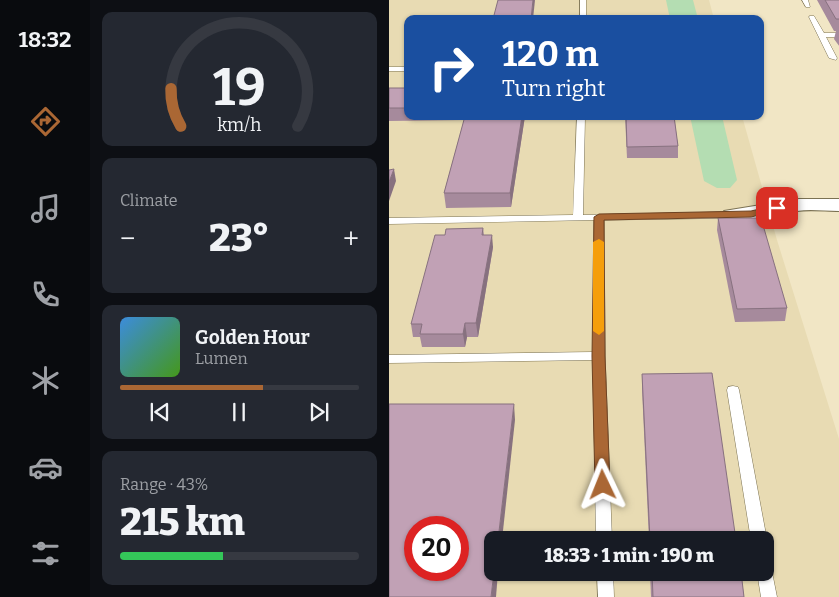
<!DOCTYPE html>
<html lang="en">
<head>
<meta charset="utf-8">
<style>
  :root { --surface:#171b24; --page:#242831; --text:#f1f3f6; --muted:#9ea1a6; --line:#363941; --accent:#aa6734 }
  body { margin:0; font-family:Bitter,serif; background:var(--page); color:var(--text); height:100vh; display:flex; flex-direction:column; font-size:19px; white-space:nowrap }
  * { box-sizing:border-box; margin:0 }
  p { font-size:16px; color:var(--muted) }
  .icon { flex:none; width:28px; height:28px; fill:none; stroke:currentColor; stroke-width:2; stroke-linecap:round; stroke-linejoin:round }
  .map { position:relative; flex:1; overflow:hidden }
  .sheet { display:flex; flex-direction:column; gap:12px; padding:12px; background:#0d0f14; width:299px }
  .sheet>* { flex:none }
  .top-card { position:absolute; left:15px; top:15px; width:360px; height:105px; border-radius:10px; box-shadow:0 1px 4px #0004; background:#1a4fa0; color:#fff; overflow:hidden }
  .speed { position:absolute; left:15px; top:516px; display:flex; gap:10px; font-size:25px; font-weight:700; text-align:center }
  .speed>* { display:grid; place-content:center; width:65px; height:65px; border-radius:50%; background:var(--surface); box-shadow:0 1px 4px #0004; line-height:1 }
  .speed .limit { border:8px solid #d22; background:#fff; color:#111 }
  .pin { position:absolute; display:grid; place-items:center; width:42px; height:42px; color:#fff; margin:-21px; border-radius:10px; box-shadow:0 2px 8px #0006 }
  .me { position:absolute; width:55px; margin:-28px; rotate:358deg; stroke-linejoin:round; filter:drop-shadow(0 0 4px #0008) }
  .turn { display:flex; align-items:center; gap:18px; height:105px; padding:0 15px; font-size:22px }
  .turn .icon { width:65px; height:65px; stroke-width:2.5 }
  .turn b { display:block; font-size:35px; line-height:42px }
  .big { font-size:38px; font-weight:800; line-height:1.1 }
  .sheet .widget { flex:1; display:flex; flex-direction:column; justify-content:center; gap:8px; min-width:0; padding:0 18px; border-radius:10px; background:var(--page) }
  .sheet .dial { align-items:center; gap:0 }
  .dial svg { height:130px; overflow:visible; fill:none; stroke:var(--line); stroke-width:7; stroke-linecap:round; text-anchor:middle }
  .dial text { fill:var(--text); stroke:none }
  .song { display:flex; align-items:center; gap:15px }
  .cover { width:60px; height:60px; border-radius:8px; background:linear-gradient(135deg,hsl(210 70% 55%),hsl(100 70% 35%)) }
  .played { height:5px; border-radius:2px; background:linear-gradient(90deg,var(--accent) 60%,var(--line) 60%) }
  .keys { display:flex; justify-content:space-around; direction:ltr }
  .heat { display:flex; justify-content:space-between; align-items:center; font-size:28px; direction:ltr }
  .charge { height:8px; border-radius:4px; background:linear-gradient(90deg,#34c759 43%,var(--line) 0) }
  .trip { position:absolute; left:95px; top:531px; width:290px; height:50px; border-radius:10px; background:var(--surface); box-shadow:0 1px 4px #0004; font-weight:800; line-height:50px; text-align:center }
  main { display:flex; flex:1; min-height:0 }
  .menu { display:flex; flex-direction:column; width:90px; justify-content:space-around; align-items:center; background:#090b0e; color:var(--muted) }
  .menu .icon { width:35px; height:35px }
  .menu .active { color:var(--accent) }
  .menu b { font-size:22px; color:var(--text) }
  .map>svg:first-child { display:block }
  .built { fill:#e8dbb3; fill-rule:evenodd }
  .green { fill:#b4ddb2 }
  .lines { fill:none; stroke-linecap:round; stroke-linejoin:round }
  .service-casing { stroke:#7b7253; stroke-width:1 }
  .minor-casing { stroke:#7b7253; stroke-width:2 }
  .service { fill:#fff; fill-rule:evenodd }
  .minor { fill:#fff; fill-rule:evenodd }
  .wall { fill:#a68a9c }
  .shaded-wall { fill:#87717f }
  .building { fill:#c1a1b5; stroke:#87717f; fill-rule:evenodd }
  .route { fill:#aa6734; stroke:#6e4322 }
  .slow { fill:#f59e0b }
</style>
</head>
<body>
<main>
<nav class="menu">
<b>18:32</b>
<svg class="icon active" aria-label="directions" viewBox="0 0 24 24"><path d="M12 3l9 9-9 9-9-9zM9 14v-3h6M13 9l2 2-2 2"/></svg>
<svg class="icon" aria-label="music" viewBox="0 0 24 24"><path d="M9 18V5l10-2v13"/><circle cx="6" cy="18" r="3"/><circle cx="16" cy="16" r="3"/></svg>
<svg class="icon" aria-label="phone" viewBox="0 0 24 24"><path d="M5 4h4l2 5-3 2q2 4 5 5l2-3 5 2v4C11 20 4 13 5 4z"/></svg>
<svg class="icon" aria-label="climate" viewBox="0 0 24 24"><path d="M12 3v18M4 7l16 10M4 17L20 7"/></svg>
<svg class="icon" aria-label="car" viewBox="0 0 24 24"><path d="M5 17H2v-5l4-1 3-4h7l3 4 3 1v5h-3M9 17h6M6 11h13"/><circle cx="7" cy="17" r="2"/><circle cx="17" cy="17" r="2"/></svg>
<svg class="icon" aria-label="filters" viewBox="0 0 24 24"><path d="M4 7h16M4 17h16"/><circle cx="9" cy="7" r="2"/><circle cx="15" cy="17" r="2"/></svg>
</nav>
<section class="sheet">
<div class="widget dial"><svg viewBox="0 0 100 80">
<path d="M14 69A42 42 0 1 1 86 69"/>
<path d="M14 69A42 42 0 0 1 8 46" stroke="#aa6734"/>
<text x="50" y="56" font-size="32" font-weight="700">19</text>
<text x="50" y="72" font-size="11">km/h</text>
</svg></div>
<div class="widget"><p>Climate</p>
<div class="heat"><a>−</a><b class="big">23°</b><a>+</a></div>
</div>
<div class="widget">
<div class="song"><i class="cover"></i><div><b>Golden Hour</b><p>Lumen</p></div></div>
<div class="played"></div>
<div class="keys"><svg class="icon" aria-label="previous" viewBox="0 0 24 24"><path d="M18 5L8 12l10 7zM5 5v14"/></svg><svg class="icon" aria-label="pause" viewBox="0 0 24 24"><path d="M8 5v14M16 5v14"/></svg><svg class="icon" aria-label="next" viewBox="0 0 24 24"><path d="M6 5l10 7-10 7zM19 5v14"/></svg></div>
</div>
<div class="widget"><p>Range · 43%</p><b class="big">215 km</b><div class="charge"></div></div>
</section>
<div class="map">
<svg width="451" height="597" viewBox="0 0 451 597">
  <rect width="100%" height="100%" fill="#f1e6c5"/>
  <path class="built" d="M 0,0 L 320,0 L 325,19 L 19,19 L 19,116 L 353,116 L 388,240 L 450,439 L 450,597 L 0,597 ZM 26,528 L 69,528 L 69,570 L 26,570 ZM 104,540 L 376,540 L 376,572 L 104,572 Z"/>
  <g class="green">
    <path d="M 277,0 L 304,0 L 309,19 L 281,19 Z"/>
    <path d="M 301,116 L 333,116 L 348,180 L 341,188 L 328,188 L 315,181 Z"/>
  </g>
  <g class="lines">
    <defs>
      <g id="service">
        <rect x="191" y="0" width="6" height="19"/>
        <path d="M 413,0 L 419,0 L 421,7 L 417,7 Z"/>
        <path d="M 421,16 L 425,16 L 435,33 L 451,33 L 451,37 L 437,37 L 448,58 L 447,60 L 440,58 L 420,17 Z"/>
        <rect x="0" y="67" width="19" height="4"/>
        <path d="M 188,116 L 196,116 L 194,215 L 342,212 L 347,215 L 342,218 L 215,220 L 216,356 L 223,540 L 207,540 L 204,360 L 0,363 L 0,355 L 204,352 L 205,220 L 0,224 L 0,218 L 184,215 Z"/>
        <path d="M 344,386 L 349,387 L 350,390 L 378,540 L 376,543 L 376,540 L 362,540 L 338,390 L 339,387 Z"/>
        <path d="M 376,565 L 382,567 L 388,597 L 372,597 L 368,572 L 376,572 Z"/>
        <path d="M 208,572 L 224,572 L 225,597 L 209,597 Z"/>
      </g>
      <path id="minor" d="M 410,199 L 451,199 L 451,211 C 436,211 421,209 408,211 C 384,215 358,225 335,219 L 332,215 L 335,211 Z"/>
    </defs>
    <use href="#service" class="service-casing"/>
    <use href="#minor" class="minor-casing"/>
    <use href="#service" class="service"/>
    <use href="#minor" class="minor"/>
  </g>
  <g class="wall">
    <path d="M 428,0 L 451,0 L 451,47 L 445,39 L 447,31 L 445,31 Z"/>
    <path d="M 0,88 L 19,88 L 19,116 L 136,116 L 122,207 L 57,208 L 55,193 L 75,120 L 0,121 Z"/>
    <path d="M 236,116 L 285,116 L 289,146 L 289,158 L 238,158 Z"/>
    <path d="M 329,218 L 398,308 L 396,321 L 346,322 L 328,230 Z"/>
    <path d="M 94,228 L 95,235 L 104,247 L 89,337 L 78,337 L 76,347 L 33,347 L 31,337 L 24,337 L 22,324 L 56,235 Z"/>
    <path d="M 253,374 L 347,540 L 260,540 L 253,389 Z"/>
    <path d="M 261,572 L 352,572 L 355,597 L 262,597 Z"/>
  </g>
  <g class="shaded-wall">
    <path d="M 144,0 L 146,0 L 144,19 L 142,19 Z"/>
    <path d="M 133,116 L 136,116 L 122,207 L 121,193 Z"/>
    <path d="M 5,169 L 7,181 L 0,201 L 0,182 Z"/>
    <path d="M 103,235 L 104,247 L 89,337 L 87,323 Z"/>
    <path d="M 76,323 L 78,337 L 76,347 L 74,334 Z"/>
    <path d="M 125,404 L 126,420 L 113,540 L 109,540 Z"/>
    <path d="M 105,572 L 109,572 L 107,597 L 102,597 Z"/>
  </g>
  <g class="building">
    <path d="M 109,0 L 144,0 L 142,19 L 104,19 Z"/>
    <path d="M 436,0 L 451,0 L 451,19 L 447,19 Z"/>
    <rect x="0" y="88" width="19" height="20"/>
    <path d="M 76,116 L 133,116 L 121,193 L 55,193 Z"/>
    <path d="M 237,116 L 285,116 L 289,146 L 238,147 Z"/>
    <path d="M 5,169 L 0,182 L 0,170 Z"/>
    <path d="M 329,218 L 372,218 L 398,308 L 348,309 Z"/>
    <path d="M 94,228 L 93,235 L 103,235 L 87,323 L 76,323 L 74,334 L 31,334 L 33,324 L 22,324 L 46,235 L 56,235 L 57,229 Z"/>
    <path d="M 323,373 L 347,540 L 261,540 L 253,374 Z"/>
    <path d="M 0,404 L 125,404 L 109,540 L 104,540 L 104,572 L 105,572 L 102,597 L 0,597 ZM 26,528 L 69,528 L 69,570 L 26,570 Z"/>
    <path d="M 263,572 L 352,572 L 355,597 L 264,597 Z"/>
  </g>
  <path class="route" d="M 388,205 L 393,208 L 391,210 L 362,217 L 215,220 L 216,356 L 221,485 L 219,489 L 214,491 L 208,489 L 206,485 L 203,356 L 205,217 L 210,214 L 362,211 Z"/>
  <path class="slow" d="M 210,239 L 215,242 L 215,331 L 210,335 L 204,331 L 204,242 Z"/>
</svg>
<div class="speed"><div class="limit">20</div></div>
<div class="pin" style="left:388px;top:208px;background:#d93025"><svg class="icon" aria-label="arrive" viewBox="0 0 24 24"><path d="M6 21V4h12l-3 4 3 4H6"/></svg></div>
<svg class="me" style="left:214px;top:485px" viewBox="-20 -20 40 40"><path d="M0-17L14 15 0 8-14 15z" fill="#aa6734" stroke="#fff" stroke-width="4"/></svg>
<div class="trip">18:33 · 1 min · 190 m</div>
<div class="top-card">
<div class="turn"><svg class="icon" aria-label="right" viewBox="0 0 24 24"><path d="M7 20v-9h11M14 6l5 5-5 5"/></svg><div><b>120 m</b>Turn right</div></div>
</div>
</div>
</main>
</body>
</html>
